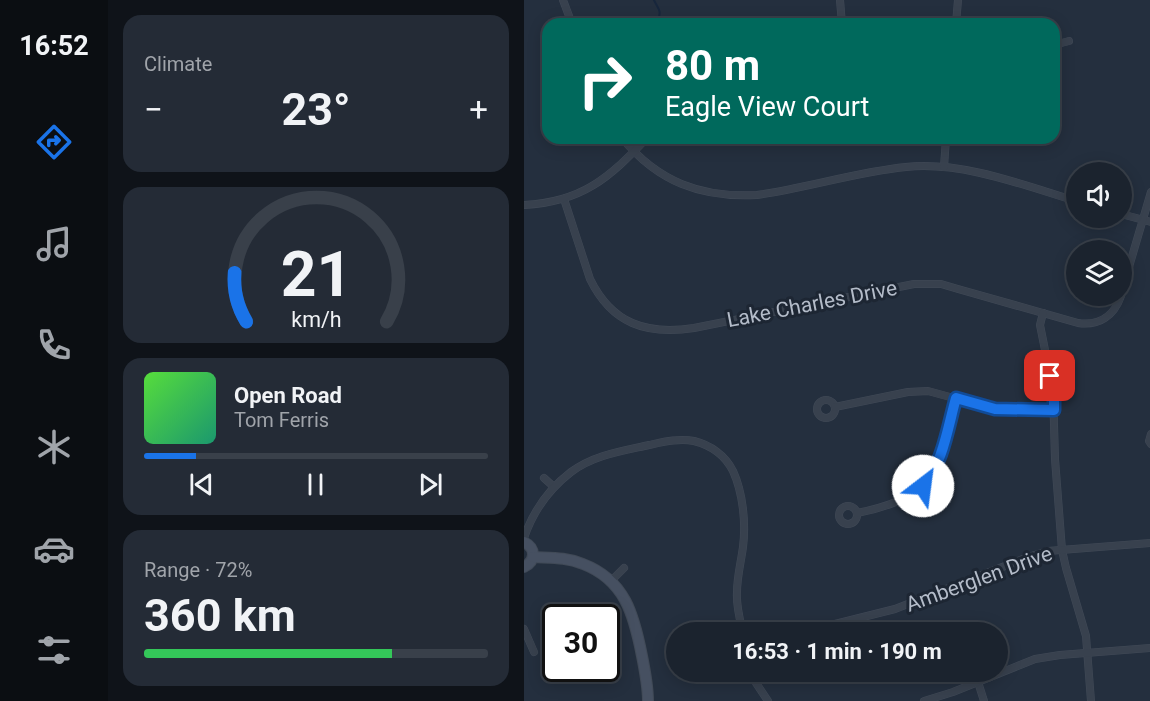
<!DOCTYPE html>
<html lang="en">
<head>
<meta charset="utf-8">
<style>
  :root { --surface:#1b232e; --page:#242b36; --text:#f1f3f6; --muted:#a0a4aa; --line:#39404a; --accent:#1a73e8 }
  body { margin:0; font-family:Roboto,sans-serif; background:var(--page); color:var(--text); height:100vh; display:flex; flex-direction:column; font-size:22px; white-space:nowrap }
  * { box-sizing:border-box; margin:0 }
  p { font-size:20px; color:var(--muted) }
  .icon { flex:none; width:33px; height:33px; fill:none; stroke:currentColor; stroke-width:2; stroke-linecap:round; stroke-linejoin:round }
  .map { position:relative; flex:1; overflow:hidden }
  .drawer { display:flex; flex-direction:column; gap:15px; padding:15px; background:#0f1319; width:416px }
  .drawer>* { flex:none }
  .hud { position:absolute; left:18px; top:18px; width:518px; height:126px; border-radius:18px; box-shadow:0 3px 15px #0003,0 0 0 2px var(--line); background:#00695c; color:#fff; overflow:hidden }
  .controls { position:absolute; left:542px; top:162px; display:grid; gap:12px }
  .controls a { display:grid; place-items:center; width:66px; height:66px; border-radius:50%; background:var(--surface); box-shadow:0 3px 15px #0003,0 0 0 2px var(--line); font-size:30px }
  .speed { position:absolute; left:18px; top:604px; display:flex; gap:12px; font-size:30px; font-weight:700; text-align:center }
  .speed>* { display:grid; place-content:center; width:78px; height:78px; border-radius:50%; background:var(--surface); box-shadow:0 3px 15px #0003,0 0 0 2px var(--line); line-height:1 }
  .speed .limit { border:3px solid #111; border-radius:9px; background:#fff; color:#111 }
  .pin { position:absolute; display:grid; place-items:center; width:51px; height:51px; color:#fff; margin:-26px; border-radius:12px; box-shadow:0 3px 9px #0006 }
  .me { position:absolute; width:66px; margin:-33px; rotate:30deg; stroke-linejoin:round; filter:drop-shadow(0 0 4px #0008) }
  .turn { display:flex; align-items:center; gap:21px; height:126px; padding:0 24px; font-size:27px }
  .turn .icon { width:78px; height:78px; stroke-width:2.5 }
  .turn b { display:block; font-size:42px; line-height:51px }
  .big { font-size:45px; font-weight:700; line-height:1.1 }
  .drawer .card { flex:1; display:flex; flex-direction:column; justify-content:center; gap:9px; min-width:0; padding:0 21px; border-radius:18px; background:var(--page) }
  .drawer .dial { align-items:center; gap:0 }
  .dial svg { height:156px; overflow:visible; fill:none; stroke:var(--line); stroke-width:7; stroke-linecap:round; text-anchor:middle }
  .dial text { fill:var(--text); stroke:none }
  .song { display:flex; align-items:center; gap:18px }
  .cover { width:72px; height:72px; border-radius:9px; background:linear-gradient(135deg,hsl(110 70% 55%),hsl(160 70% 35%)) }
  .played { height:6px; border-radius:3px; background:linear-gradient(90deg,var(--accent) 15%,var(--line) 15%) }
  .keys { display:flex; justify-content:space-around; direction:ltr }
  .heat { display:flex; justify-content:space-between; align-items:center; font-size:33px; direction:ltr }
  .charge { height:9px; border-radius:4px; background:linear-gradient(90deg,#34c759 72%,var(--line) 0) }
  .trip { position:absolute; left:142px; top:622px; width:342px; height:60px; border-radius:30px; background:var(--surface); box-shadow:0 3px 15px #0003,0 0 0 2px var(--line); font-weight:700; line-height:60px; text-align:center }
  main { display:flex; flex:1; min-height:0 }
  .dock { display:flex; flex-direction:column; width:108px; justify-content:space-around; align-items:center; background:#0b0e12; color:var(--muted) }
  .dock .icon { width:42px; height:42px }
  .dock .current { color:var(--accent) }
  .dock b { font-size:27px; color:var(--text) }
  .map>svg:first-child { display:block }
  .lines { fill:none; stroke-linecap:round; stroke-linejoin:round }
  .stream { stroke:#17263c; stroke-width:2 }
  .minor-casing { stroke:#414a57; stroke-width:8 }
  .secondary-casing { stroke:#414a57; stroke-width:12 }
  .minor { stroke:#38414e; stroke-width:7 }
  .secondary { stroke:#465061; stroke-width:10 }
  .route-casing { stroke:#114b97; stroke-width:15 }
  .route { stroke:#1a73e8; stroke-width:10 }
  .labels { text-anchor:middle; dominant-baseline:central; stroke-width:6; stroke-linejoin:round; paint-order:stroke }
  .street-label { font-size:21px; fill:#b4bcc9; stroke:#1d2633 }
</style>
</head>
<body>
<main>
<nav class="dock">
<b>16:52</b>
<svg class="icon current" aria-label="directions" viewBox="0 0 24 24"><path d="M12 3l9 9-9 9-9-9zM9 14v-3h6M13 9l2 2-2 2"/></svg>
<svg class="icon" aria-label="music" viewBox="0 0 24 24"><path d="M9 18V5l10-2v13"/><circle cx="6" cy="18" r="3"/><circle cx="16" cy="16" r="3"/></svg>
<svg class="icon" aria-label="phone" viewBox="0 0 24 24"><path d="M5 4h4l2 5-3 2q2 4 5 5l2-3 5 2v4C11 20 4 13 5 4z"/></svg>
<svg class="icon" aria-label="climate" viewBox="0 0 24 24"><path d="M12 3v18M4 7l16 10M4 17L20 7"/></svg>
<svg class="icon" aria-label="car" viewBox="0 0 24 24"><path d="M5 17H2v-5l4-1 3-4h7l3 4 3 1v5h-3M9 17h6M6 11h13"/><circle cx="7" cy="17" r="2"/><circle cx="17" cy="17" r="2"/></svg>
<svg class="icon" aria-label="filters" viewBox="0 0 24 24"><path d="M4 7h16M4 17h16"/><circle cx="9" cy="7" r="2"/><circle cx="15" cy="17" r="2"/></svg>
</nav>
<section class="drawer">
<div class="card"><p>Climate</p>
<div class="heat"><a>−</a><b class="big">23°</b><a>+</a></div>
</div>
<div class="card dial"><svg viewBox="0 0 100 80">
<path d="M14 69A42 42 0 1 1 86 69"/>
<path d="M14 69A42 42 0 0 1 8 44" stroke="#1a73e8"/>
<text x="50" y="56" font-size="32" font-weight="700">21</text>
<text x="50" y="72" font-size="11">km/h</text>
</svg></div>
<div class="card">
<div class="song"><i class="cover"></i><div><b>Open Road</b><p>Tom Ferris</p></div></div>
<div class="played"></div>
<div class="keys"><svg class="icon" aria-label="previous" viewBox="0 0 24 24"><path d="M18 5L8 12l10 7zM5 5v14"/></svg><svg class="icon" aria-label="pause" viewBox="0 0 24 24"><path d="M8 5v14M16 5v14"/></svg><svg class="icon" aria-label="next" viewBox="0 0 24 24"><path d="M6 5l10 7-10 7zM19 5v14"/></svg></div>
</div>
<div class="card"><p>Range · 72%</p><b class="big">360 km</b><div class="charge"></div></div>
</section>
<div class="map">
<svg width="627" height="701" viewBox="0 0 627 701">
  <rect width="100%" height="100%" fill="#242f3e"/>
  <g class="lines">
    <path class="stream" d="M 130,0 C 134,9 138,10 134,20"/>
    <defs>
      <g id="minor">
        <path d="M 39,0 L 48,24"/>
        <path d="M 316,0 L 318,24"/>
        <path d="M 432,24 L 434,0"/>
        <path d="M 530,45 L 545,41"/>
        <path d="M 98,138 C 134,182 177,198 233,195 C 283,188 332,172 382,167 C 438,161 499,185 552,201"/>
        <path d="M 420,167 L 422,138"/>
        <path d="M 40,199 L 66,279 C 88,324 122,335 170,328 L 390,284 L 417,284 L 434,289 L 554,323 C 575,326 590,316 597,296"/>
        <path d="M 0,205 C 58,202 85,178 123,138"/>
        <path d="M 597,214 L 627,222"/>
        <path d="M 597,294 L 627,192"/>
        <path d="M 519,313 L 516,325 L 529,390 L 531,459 L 538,550 L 542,568 L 562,636 L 567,701"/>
        <circle cx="302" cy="409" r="9"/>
        <path d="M 311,407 L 384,392 L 404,391 L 470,409 L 530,410"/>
        <path d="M 627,434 L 625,441 L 627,444"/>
        <path d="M 20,478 L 30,487"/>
        <circle cx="324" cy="515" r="9"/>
        <path d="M 333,513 C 355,509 393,498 407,478 C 418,460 426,420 432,398"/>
        <path d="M 0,538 C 9,511 25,489 47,472 C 70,455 98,451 125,445 C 139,442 155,438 170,441 C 186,445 201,455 209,471 C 219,493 222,523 219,547 C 217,562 213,577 213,592 C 212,606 216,620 219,633"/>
        <path d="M 87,581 L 100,568"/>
        <path d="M 0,629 L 10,652"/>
        <path d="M 251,633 L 291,629 L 371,609 L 504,557 L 524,551 L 627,543"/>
        <path d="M 228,672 L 232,683 L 244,701"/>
        <path d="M 454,682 L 460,701"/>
        <path d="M 400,701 L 429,692 L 511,659 L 536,655 L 627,648"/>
      </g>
      <g id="secondary">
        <path d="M 0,542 C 12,548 12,561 0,567"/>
        <path d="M 9,557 C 27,558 42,557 59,564 C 101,580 110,615 118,656 C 121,671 124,686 124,701"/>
      </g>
    </defs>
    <use href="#minor" class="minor-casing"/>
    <use href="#secondary" class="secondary-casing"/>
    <use href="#minor" class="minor"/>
    <use href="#secondary" class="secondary"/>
  </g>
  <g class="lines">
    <defs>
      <path id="route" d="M 399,486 C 419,464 424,426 432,398 L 471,409 L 530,410 L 530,390 L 526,376"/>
    </defs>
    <use href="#route" class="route-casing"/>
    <use href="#route" class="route"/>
  </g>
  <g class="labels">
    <g class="street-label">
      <text transform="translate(288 304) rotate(-11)">Lake Charles Drive</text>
      <text transform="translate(455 579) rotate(-20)">Amberglen Drive</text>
    </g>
  </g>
</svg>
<div class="controls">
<a><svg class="icon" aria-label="sound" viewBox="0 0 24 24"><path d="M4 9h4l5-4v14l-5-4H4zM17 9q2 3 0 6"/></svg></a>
<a><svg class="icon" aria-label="layers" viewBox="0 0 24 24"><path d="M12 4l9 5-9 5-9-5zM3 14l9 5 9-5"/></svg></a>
</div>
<div class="speed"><div class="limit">30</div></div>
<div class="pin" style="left:526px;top:376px;background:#d93025"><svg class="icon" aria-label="arrive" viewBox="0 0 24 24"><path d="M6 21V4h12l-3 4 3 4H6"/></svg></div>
<svg class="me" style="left:399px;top:486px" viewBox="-20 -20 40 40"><circle r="19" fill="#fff"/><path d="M0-13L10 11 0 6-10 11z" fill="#1a73e8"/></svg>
<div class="trip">16:53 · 1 min · 190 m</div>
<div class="hud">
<div class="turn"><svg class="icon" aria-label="right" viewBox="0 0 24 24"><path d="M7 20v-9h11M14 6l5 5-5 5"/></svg><div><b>80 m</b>Eagle View Court</div></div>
</div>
</div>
</main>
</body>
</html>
